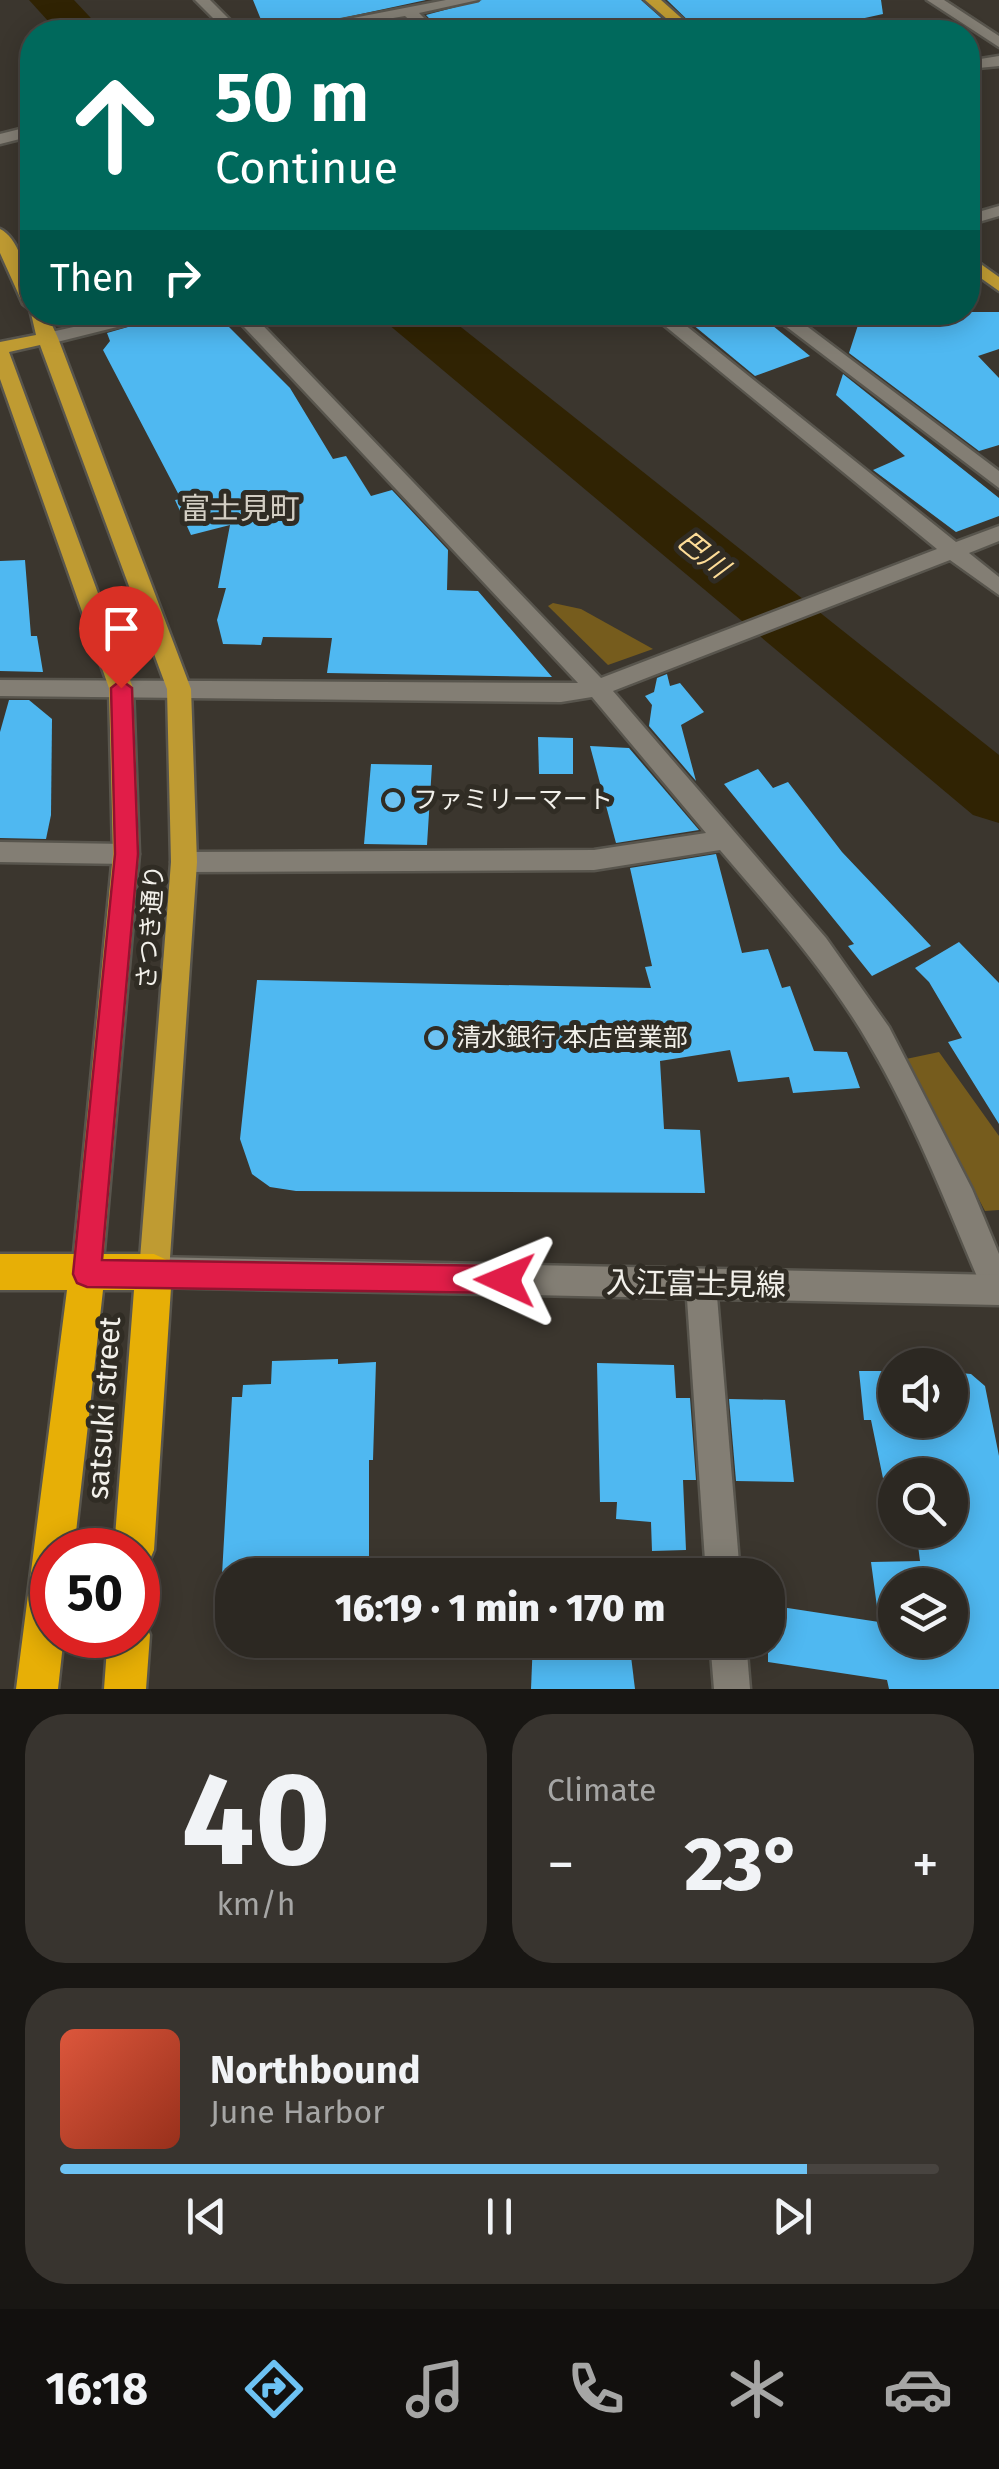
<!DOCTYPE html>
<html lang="en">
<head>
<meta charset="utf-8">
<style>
  :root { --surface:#2c2822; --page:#38342f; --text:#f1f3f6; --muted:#a6a6a5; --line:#484440; --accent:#6dc2f3 }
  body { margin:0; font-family:"Fira Sans","Noto Sans JP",sans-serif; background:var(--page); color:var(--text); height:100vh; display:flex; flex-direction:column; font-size:38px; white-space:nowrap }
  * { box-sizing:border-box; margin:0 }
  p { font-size:32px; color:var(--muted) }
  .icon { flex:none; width:55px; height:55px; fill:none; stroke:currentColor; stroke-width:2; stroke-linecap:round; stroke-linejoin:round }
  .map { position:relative; height:1689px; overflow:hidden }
  .panel { display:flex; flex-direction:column; gap:25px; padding:25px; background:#181613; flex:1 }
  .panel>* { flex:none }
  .banner { position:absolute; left:20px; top:20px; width:960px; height:305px; border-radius:40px; box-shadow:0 5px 25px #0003,0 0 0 2px var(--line); background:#00695c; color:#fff; overflow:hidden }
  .controls { position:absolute; left:878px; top:1348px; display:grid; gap:20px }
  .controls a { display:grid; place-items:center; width:90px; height:90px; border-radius:50%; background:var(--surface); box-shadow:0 5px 25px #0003,0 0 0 2px var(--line); font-size:50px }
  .speed { position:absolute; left:30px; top:1528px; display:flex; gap:20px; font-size:50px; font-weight:700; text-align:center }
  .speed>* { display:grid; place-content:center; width:130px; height:130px; border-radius:50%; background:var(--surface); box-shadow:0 5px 25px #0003,0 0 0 2px var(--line); line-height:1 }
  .speed .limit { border:15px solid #d22; background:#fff; color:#111 }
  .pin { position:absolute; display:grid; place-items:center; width:85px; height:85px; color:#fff; margin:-102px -42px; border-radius:50% 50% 50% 0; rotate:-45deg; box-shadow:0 0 10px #0007 }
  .pin .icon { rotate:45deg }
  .me { position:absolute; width:110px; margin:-55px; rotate:271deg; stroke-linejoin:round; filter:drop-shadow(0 0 8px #0008) }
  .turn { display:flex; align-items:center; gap:35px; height:210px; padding:0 30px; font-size:45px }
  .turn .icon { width:130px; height:130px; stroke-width:2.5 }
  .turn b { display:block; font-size:70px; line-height:85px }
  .then { display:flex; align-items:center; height:95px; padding:0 30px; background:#0003; gap:20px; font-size:38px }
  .big { font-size:75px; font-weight:800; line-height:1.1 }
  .panel .widget { flex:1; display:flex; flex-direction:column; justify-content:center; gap:15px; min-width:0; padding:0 35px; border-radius:40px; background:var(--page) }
  .panel .dial { align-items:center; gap:0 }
  .dial b { font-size:130px; line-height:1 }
  .song { display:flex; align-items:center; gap:30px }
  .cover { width:120px; height:120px; border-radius:15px; background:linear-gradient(135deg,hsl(10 70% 55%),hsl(10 70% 35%)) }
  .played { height:10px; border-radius:5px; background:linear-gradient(90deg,var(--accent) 85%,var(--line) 85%) }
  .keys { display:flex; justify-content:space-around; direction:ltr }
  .heat { display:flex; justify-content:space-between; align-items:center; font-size:55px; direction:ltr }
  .panel .tiles { flex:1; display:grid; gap:25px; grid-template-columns:1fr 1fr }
  .widget:last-child { grid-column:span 2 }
  .trip { position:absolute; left:215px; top:1558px; width:570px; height:100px; border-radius:40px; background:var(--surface); box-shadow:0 5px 25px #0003,0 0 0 2px var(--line); font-weight:800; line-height:100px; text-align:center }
  .menu { display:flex; height:160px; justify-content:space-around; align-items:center; background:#12100e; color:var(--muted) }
  .menu .icon { width:70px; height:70px }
  .menu .current { color:var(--accent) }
  .menu b { font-size:45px; color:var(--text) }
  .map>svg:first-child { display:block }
  .green { fill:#765c1d }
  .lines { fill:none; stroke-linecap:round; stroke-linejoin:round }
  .river { fill:#302303; fill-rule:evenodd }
  .building { fill:#4fb8f1; fill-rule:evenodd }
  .street-casing { stroke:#58554d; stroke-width:5 }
  .secondary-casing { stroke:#58554d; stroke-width:5 }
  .primary-casing { stroke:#58554d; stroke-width:5 }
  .highway-casing { stroke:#58554d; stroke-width:5 }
  .street { fill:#837e74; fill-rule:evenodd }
  .secondary { fill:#837e74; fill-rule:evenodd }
  .primary { fill:#bf9b32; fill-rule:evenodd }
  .highway { fill:#e7af06; fill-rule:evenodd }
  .route { fill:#e11d48; stroke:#92132f; stroke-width:2.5 }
  .poi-dot { fill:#6dc2f3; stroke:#302c24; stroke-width:4 }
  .labels { text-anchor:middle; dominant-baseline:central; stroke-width:10; stroke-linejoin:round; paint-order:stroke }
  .poi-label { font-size:25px; fill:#f2f0ea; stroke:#302c24; text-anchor:start }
  .street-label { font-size:25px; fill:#f2f0ea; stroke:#302c24 }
  .water-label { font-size:28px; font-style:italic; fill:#fddc97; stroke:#302c24 }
  .quarter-label { font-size:30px; fill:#d3cec3; stroke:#302c24 }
  .near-street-label { font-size:30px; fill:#f2f0ea; stroke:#302c24 }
</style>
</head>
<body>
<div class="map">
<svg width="999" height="1689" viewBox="0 0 999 1689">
  <rect width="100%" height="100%" fill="#3b362e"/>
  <g class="green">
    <path d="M 553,603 L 581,609 L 653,649 L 608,665 L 548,606 Z"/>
    <path d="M 939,1052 L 999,1136 L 999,1210 L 985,1211 L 906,1059 Z"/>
  </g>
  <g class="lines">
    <g class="river">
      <path d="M 29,0 L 74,0 L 104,32 L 58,32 Z"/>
      <path d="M 380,312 L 442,312 L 999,755 L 999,823 L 973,815 L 388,324 Z"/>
    </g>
  </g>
  <g class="building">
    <path d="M 253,0 L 426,0 L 277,32 L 266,32 Z"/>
    <path d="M 482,0 L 641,0 L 677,32 L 442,32 L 426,15 Z"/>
    <path d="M 667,0 L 881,0 L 883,14 L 801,32 L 700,32 Z"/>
    <path d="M 404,20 L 418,32 L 330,32 Z"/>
    <path d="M 180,312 L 214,312 L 290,388 L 333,459 L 346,456 L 371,496 L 392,490 L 448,550 L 447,590 L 478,591 L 552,677 L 327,673 L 332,638 L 263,637 L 261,645 L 223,644 L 217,620 L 226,588 L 218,588 L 230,525 L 191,535 L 175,500 L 181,499 L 103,350 L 110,341 L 107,333 Z"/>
    <path d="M 722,312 L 756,312 L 810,356 L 755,376 L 692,324 Z"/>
    <path d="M 939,312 L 999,312 L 999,349 L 978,356 L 999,378 L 999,445 L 979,451 L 849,353 L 859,322 L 895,326 Z"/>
    <path d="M 843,374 L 999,498 L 999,516 L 956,532 L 873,470 L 905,456 L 836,395 Z"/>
    <path d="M 25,560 L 31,636 L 37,636 L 43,672 L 0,671 L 0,561 Z"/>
    <path d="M 667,674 L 670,686 L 680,683 L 704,712 L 681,725 L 696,781 L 649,726 L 652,705 L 645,696 L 654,692 L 657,678 Z"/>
    <path d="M 9,700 L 29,700 L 52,719 L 51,815 L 46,839 L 0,838 L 0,732 Z"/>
    <path d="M 538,737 L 573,738 L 573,774 L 539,774 Z"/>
    <path d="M 590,746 L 629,748 L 699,830 L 616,843 Z"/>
    <path d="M 371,764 L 432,765 L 427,845 L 364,844 Z"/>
    <path d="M 758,769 L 773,788 L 788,782 L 842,852 L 931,946 L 872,976 L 848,946 L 854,944 L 724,784 Z"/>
    <path d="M 716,854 L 742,953 L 768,949 L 782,988 L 790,986 L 814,1051 L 847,1052 L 860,1088 L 793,1093 L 789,1077 L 738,1082 L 730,1050 L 660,1061 L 664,1129 L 700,1130 L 705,1193 L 296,1191 L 270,1187 L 252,1174 L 240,1139 L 257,980 L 651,988 L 645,967 L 652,966 L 630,868 Z"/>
    <path d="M 959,942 L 999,983 L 999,1124 L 948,1042 L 962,1038 L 929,982 L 915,968 Z"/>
    <path d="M 338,1359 L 338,1364 L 376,1362 L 373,1460 L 369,1460 L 369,1575 L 222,1575 L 232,1397 L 242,1397 L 243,1385 L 271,1384 L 272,1361 Z"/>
    <path d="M 597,1363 L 674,1365 L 676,1398 L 690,1398 L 696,1480 L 683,1480 L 686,1550 L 652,1551 L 651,1522 L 616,1519 L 617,1502 L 600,1502 Z"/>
    <path d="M 893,1367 L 895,1368 L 895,1420 L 950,1420 L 950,1372 L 971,1374 L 985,1386 L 999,1456 L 999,1689 L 889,1689 L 887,1680 L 768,1662 L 768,1605 L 879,1622 L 871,1562 L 920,1561 L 916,1530 L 950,1530 L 950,1475 L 895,1475 L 895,1489 L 885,1488 L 871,1420 L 864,1420 L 859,1371 L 893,1371 ZM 895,1585 L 950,1585 L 950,1640 L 895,1640 Z"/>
    <path d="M 729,1399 L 785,1400 L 794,1482 L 736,1481 Z"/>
    <path d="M 533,1640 L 629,1640 L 635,1689 L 531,1689 Z"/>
  </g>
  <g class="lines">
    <defs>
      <g id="street">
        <path d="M 195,0 L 210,0 L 242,32 L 227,32 Z"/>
        <path d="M 446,0 L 478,0 L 419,13 L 438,32 L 423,32 L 405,16 L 310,32 L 281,32 Z"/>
        <path d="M 927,0 L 944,0 L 999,36 L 999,47 Z"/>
        <path d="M 999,56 L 999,66 L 968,69 L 968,61 Z"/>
        <path d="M 32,126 L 32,136 L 0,144 L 0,134 Z"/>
        <path d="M 999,206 L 999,216 L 968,225 L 968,215 Z"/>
        <path d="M 141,312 L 177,312 L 49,344 L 40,338 L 42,334 Z"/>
        <path d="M 230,312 L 250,312 L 601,678 L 937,549 L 648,312 L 669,312 L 956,542 L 999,526 L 999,541 L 969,553 L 999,577 L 999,595 L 950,560 L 613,691 L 826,938 L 889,1027 L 972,1189 L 999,1254 L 999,1304 L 987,1300 C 950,1214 917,1125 869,1044 C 828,973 773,912 720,850 L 594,870 L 184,872 L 175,869 L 171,862 L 175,855 L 184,852 L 594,850 L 706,833 L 592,697 L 561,702 L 0,696 L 0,680 L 578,683 Z"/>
        <path d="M 767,312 L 788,312 L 999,471 L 999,488 Z"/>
        <path d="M 0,842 L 126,844 L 135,847 L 139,854 L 135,861 L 126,864 L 0,862 Z"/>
        <path d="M 701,1269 L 712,1274 L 716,1284 L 740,1575 L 706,1575 L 686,1284 L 690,1274 Z"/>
        <path d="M 710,1640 L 746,1640 L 750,1689 L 714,1689 Z"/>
      </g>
      <path id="secondary" d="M 154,1257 L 999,1275 L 999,1305 L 154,1287 L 143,1282 L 139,1272 L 143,1262 Z"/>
      <g id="primary">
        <path d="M 645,0 L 661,0 L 697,32 L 682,32 Z"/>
        <path d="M 0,229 C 22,239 32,290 32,312 L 46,312 L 58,338 L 191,689 L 197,862 L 169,1272 L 165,1282 L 154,1287 L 143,1282 L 139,1272 L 171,862 L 167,689 L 40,345 L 9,352 L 133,688 L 139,854 L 102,1273 L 98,1283 L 87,1288 L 76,1283 L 72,1273 L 113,854 L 109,688 L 0,379 L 0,342 L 36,335 L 30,309 L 23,304 L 0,253 Z"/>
        <path d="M 968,255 L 999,277 L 999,291 L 968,269 Z"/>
      </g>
      <g id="highway">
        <path d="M 0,1254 L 154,1254 L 167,1260 L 172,1272 L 154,1550 L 148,1564 L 138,1569 L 138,1550 L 114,1550 L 134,1290 L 103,1290 L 74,1550 L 52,1550 L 52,1635 L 64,1635 L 58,1689 L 16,1689 L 67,1290 L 0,1290 Z"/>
        <path d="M 138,1617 L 144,1620 L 150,1635 L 146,1689 L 104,1689 L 108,1635 L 138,1635 Z"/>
      </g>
    </defs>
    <use href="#street" class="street-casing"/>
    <use href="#secondary" class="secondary-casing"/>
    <use href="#primary" class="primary-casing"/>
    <use href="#highway" class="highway-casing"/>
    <use href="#street" class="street"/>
    <use href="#secondary" class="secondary"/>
    <use href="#primary" class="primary"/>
    <use href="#highway" class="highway"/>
  </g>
  <path class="route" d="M 121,680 L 132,688 L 138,854 L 102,1260 L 505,1266 L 515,1270 L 519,1280 L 515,1289 L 505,1293 L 87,1287 L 77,1283 L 73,1274 L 115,854 L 111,688 Z"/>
  <g class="poi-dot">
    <circle cx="393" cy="800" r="10"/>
    <circle cx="436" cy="1038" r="10"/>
  </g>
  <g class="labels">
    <g class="poi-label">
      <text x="413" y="800">ファミリーマート</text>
      <text x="456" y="1038">清水銀行 本店営業部</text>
    </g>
    <g class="street-label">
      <text transform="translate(151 927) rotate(-86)">さつき通り</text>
    </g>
    <g class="water-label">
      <text transform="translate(703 554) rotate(39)">巴川</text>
    </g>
    <g class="quarter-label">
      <text x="240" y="509">富士見町</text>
    </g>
    <g class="near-street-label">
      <text transform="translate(696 1284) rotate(1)">入江富士見線</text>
      <text transform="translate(104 1408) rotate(-86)">satsuki street</text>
    </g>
  </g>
</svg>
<div class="controls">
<a><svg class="icon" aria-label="sound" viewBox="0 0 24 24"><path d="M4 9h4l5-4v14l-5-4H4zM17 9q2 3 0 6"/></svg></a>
<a><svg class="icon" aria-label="search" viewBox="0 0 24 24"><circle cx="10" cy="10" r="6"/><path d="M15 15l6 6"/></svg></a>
<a><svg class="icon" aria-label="layers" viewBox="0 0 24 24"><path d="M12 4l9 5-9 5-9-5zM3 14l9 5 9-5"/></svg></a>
</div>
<div class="speed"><div class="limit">50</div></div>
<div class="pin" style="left:121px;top:688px;background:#d93025"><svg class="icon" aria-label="arrive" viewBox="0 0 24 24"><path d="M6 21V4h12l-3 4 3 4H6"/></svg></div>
<svg class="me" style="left:505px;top:1280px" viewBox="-20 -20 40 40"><path d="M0-17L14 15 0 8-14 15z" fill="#e11d48" stroke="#fff" stroke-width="4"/></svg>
<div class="trip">16:19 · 1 min · 170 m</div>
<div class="banner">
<div class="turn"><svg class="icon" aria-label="ahead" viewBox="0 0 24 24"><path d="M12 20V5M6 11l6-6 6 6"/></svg><div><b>50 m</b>Continue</div></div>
<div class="then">Then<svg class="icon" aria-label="right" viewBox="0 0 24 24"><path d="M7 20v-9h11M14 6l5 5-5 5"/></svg></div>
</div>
</div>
<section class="panel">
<div class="tiles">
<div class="widget dial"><b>40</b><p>km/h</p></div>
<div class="widget"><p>Climate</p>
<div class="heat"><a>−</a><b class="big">23°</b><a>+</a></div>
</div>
<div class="widget">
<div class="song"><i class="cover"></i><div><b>Northbound</b><p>June Harbor</p></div></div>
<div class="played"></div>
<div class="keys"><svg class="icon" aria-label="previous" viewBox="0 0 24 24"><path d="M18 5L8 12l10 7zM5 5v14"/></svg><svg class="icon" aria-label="pause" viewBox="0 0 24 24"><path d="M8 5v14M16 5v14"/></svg><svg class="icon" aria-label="next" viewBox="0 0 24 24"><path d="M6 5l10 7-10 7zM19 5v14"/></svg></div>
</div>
</div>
</section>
<nav class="menu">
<b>16:18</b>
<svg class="icon current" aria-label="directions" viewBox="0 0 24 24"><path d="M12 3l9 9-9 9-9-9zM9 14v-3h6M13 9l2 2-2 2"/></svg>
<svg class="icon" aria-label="music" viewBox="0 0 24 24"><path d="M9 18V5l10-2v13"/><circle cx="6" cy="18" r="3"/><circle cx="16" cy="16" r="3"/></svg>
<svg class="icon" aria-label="phone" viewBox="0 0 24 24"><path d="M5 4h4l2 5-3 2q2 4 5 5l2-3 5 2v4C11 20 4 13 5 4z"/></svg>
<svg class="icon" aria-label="climate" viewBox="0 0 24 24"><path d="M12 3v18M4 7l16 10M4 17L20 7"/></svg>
<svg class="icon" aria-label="car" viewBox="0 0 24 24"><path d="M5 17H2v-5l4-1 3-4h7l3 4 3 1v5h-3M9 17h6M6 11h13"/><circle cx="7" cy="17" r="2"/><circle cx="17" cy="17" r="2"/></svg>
</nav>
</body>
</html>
